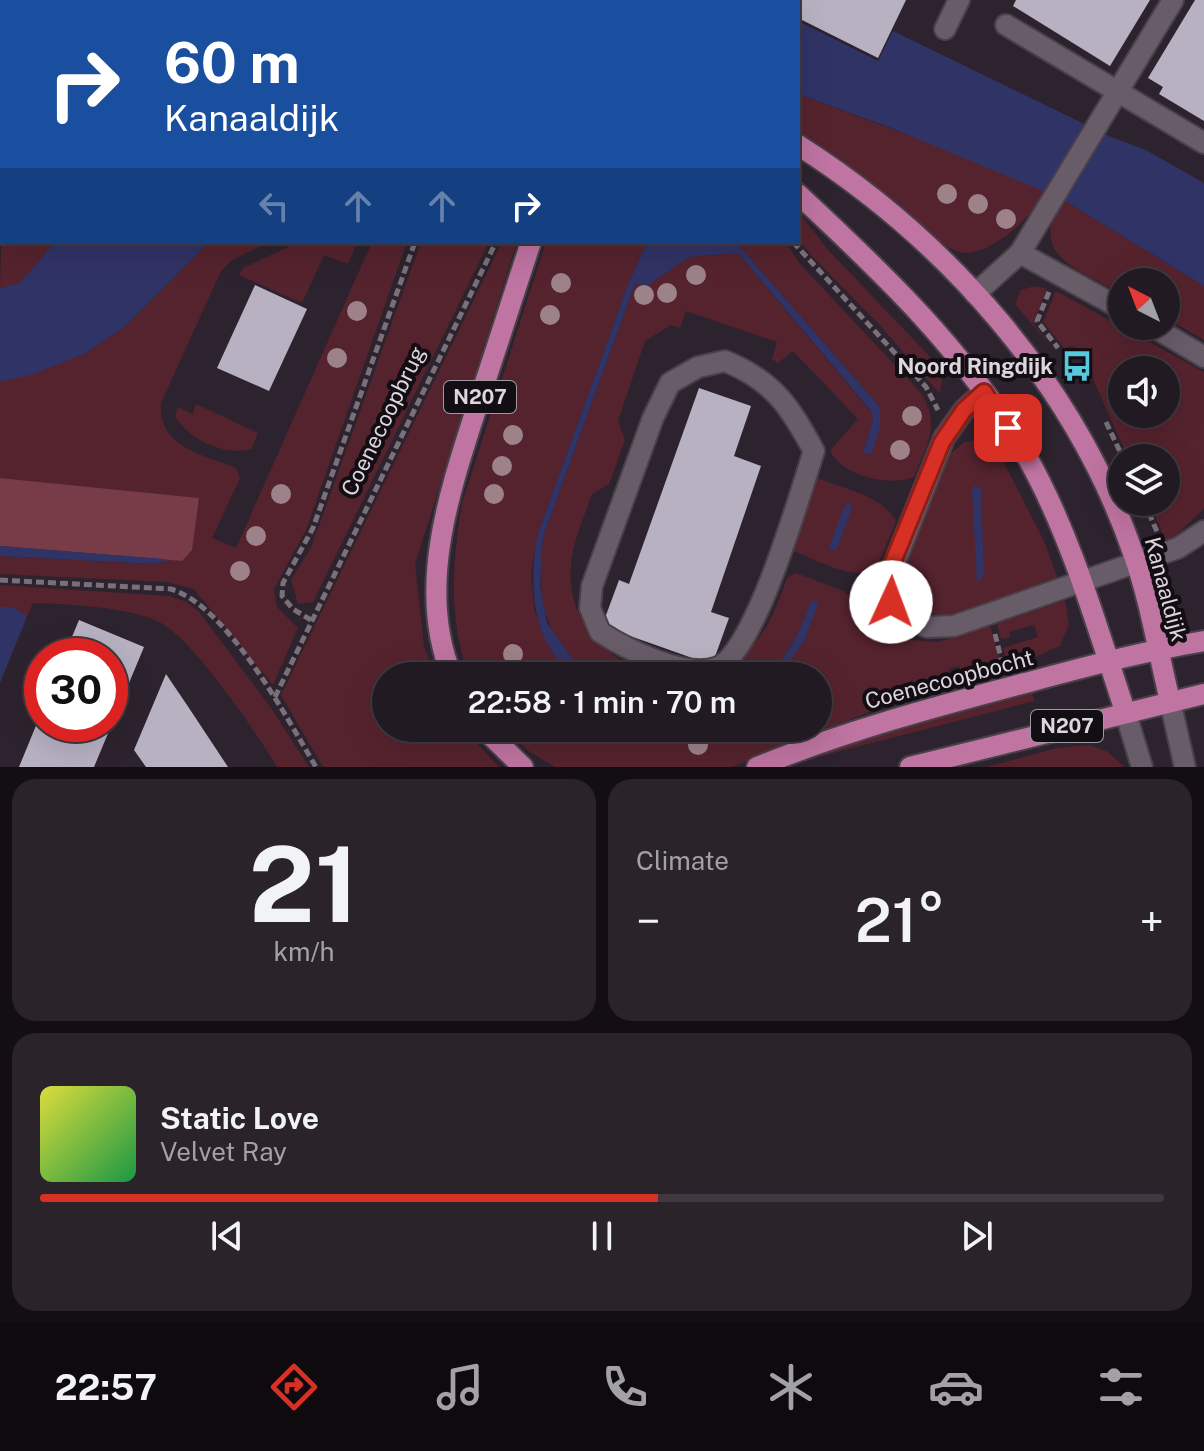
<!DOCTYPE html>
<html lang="en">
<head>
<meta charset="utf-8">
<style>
  :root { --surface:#221a22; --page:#2a232a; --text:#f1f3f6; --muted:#a2a1a5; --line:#3f3840; --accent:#d93025 }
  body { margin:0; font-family:"Public Sans",sans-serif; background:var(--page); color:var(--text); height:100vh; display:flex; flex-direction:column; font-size:30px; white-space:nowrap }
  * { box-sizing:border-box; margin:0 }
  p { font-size:26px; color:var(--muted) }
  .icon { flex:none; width:44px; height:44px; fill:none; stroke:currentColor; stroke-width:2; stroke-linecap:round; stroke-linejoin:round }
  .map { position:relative; height:767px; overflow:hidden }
  .panel { display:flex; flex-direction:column; gap:12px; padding:12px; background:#130e13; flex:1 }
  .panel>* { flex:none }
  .top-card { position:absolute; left:0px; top:0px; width:800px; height:244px; box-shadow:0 8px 32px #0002,0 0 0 2px var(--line); background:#1a4fa0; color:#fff; overflow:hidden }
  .needle { width:52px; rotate:318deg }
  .tools { position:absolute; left:1108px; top:268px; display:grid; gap:16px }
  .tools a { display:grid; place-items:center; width:72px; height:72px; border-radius:50%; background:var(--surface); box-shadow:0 8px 32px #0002,0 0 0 2px var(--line); font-size:40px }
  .speed { position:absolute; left:24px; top:638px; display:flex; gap:16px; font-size:40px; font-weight:700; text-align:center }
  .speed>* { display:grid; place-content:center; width:104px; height:104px; border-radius:50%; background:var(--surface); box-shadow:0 8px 32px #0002,0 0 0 2px var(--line); line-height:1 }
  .speed .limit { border:12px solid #d22; background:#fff; color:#111 }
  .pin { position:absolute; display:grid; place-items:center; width:68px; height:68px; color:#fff; margin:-34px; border-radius:16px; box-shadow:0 4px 12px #0006 }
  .me { position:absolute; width:88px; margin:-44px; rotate:2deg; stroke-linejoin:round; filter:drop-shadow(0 0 6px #0008) }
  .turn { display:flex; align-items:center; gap:28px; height:168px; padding:0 32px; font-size:36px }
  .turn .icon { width:104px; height:104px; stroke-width:2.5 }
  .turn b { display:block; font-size:56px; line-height:68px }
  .lanes { display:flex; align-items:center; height:76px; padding:0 32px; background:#0003; justify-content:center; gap:40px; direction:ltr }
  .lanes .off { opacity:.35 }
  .big { font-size:60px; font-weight:600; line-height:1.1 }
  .panel .card { flex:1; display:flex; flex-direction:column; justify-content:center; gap:12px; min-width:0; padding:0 28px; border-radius:24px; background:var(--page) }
  .panel .dial { align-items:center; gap:0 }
  .dial b { font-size:104px; line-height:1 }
  .song { display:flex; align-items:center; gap:24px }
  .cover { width:96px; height:96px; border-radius:12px; background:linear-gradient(135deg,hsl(60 70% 55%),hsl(140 70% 35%)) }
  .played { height:8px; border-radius:4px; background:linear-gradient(90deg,var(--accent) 55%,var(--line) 55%) }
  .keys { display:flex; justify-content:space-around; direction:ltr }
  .heat { display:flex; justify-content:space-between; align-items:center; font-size:44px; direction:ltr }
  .panel .tiles { flex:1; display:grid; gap:12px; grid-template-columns:1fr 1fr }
  .card:last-child { grid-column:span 2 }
  .trip { position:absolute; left:372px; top:662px; width:460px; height:80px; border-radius:40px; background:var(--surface); box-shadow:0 8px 32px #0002,0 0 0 2px var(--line); font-weight:600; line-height:80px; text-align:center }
  .menu { display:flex; height:128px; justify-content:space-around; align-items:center; background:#0e0a0e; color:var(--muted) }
  .menu .icon { width:56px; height:56px }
  .menu .on { color:var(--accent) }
  .menu b { font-size:36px; color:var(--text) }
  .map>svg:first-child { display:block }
  .green { fill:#55232e; fill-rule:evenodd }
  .forest { fill:#783c48 }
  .water { fill:#303365 }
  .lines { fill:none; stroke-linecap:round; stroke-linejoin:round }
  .stream { stroke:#303365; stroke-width:8 }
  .building { fill:#b7b1c2 }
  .minor-casing { stroke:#49414a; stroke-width:24 }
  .major-casing { stroke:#49414a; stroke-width:24 }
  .highway-casing { stroke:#49414a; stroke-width:28 }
  .path { stroke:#79707a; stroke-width:5; stroke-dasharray:8 4; stroke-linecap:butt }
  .minor { stroke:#685c69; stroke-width:20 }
  .major { stroke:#bf74a1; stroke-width:20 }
  .highway { stroke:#f984c7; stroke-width:24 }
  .tree { fill:#9d828a }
  .route-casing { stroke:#8d1f18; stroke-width:20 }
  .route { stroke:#d93025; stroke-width:14 }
  .labels { text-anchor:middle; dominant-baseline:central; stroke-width:8; stroke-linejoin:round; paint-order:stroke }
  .shield { fill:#130e13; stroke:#a09aa1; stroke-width:2 }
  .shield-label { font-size:20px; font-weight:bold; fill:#ddd6de }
  .poi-label { font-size:22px; font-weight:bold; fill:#ddd6de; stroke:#130e13; text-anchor:end }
  .street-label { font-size:22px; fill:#ddd6de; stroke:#130e13 }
</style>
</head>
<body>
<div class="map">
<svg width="1204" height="767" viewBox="0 0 1204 767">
  <rect width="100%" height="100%" fill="#2d232e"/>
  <g class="green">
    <path d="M 798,94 L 971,158 L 1046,191 C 1033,215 995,253 965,253 C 944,253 903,208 886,195 C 858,173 828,153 798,135 Z"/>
    <path d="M 1062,199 L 1204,286 L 1204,340 L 1166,318 L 1166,282 L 1122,282 L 1122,294 C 1079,269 1027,257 1062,199 Z"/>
    <path d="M 798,211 L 828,250 L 935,362 L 942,378 L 940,394 L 877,322 L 811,255 L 798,238 Z"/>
    <path d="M 2,214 L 2,242 L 55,242 L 20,283 L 0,288 Z"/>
    <path d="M 209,242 L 269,242 L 232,260 L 221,271 L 161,403 C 158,447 203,455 236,468 L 240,478 L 212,538 L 236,548 L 372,242 L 407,242 L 306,530 L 274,589 L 277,607 L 298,628 L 273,685 L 194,589 L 167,582 L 0,574 L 0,556 L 154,564 L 165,562 L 166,559 L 182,561 L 199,498 L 0,478 L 0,382 L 86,353 L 123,328 Z"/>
    <path d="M 299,242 L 354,242 L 356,245 L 348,264 L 324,255 L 302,303 L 239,275 L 243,268 Z"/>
    <path d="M 421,242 L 489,242 L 313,602 L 298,604 L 291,580 L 311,548 Z"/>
    <path d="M 502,242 L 517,242 L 415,564 L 424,647 L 436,676 L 386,676 L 386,728 L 463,728 L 499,767 L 323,767 L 281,695 Z"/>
    <path d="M 546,242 L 647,242 L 629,282 L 537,536 L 531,576 L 535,613 L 572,676 L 469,676 C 448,618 452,564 462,503 Z"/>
    <path d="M 736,242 L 785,242 L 801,265 L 921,393 C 941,426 927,444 914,477 C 890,487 842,476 830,451 L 858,419 L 793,351 L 778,363 L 772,359 L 777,342 L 686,311 L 680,328 L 671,325 L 645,341 L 618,421 L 625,440 L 609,484 L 592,494 C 584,517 573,540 571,565 C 565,621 610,668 664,676 L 585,676 C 543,631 536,598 543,537 L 635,284 L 648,284 L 689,257 L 738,253 L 871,412 L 873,420 L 863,452 L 880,407 Z"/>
    <path d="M 1035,286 L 1047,289 L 1033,323 L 1053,349 L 1015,304 L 1021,290 Z"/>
    <path d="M 1056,291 L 1204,372 L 1204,509 L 1167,543 L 1149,502 L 1166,502 L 1166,458 L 1128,458 L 1082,354 L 1074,346 L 1064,348 L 1043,322 ZM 1122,370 L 1166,370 L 1166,414 L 1122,414 Z"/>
    <path d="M 196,404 L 258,433 L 251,449 C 225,456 189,440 175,416 L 178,407 L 193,414 Z"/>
    <path d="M 975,440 L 995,447 L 1000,455 L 1044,541 L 1058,579 L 954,615 C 923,619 897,594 904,562 C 913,526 935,487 951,453 L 965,442 Z"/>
    <path d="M 817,478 C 844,489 881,495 896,521 L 876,569 C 854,582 815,559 793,551 L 789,546 L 811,479 Z"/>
    <path d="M 796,573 L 843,591 L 912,640 L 938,642 L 990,626 L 1000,661 L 961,671 L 959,666 L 949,669 L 950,674 L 935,679 L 936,685 L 732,767 L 555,767 L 527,750 L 505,728 L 818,728 L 818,676 L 778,676 L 789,663 L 811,600 C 801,630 789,655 766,676 L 703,676 C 756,657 769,629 787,578 Z"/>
    <path d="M 0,585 L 169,596 L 187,602 L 200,613 L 271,708 L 309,767 L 277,767 C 257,733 194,641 161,623 C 133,607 66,604 33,603 L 26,619 L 25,614 L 11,607 L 0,607 Z"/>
    <path d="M 1065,600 L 1069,625 L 1060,646 L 1026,661 L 1024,655 L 1006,659 L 1003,648 L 1038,637 L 1034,625 L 1009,632 L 1010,637 L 1001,639 L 997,624 Z"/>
    <path d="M 1031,690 L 1034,701 L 779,767 L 864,736 Z"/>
    <path d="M 1089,745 L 1108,752 L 1124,767 L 987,767 L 1057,748 Z"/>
  </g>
  <path class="forest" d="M 0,478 L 199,498 L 192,550 L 182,561 L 0,546 Z"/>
  <g class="water">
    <path d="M 798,21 L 878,61 L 893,31 L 1111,137 L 1146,150 L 1204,183 L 1204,286 L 1062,199 L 889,127 L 798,94 Z"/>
    <path d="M 55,242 L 209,242 L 123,328 L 86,353 L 34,374 L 0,382 L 0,288 L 20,283 Z"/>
    <path d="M 647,242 L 736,242 L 880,407 L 880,427 L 871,455 L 863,452 L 873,420 L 871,411 L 738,253 L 689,257 L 648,285 L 635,284 L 543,537 L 540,584 L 547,623 L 585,676 L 572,676 C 531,638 529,587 537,536 L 629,282 Z"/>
    <path d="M 975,485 L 981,490 L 984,576 L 977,582 L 972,490 Z"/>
    <path d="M 0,546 L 165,559 L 167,561 L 154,564 L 0,556 Z"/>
    <path d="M 811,600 L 819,603 L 803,643 L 778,676 L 766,676 C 789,655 801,630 811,600 Z"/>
    <path d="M 0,607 L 11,607 L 25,614 L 26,619 L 0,683 Z"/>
  </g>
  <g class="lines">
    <path class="stream" d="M 834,546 L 848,508"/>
  </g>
  <g class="building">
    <path d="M 798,0 L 906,0 L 878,58 L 798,18 Z"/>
    <path d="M 1016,0 L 1150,0 L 1110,66 L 1013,6 Z"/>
    <path d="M 1195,0 L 1204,0 L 1204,121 L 1159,94 L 1163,87 L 1148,78 Z"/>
    <path d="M 255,285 L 307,309 L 269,391 L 217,368 Z"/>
    <path d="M 699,388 L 751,406 L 734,456 L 761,466 L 711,612 L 729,618 L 712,665 L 602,626 L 619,580 L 629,584 Z"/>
    <path d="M 79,620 L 144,647 L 94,767 L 19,767 L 42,711 L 42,724 L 110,724 L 110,656 L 64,656 Z"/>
    <path d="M 166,674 L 187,705 L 228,767 L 146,767 L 134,750 Z"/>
  </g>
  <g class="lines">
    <defs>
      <g id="minor">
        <path d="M 416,2 L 417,0"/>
        <path d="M 736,2 L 737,0"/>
        <path d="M 1006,25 L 1204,143"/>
        <path d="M 945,29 L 959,0"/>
        <path d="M 1020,253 L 1122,309"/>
        <path d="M 975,294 L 1020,253 L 1173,0"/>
        <path d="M 1152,326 L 1204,357"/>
        <path d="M 725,361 C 774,381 790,407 814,451 C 800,493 755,655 716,668 C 684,678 626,649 600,632 L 590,608 L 592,586 L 653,418 L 670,383 L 698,367 Z"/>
        <path d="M 984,392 L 964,410 L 944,438 L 889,577 L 891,602 L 906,618 L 927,627 L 954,626 L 1178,548 L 1204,531"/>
        <path d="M 1170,701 L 1185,767"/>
        <path d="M 1125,711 L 1142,767"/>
      </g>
      <g id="major">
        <path d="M 359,0 L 366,2"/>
        <path d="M 434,0 L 445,2"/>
        <path d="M 608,2 L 609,0"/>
        <path d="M 798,145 C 947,240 1075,384 1133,553 C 1150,600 1158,652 1170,701"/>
        <path d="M 798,194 C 883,273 967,353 1026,455 C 1071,535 1096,624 1125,711"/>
        <path d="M 452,676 C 414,585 453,482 481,394 C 498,344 514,293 531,242"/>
        <path d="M 483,728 L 523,767"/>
        <path d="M 757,767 C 845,731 934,707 1025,683 C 1085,667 1144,651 1204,641"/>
        <path d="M 910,767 L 1204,694"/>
      </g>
      <g id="highway">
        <path d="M 50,2 L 51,0"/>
        <path d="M 0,110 L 2,106"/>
      </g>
    </defs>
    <use href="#minor" class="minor-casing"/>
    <use href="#major" class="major-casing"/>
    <use href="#highway" class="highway-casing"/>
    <g class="path">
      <path d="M 122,0 L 136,2"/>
      <path d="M 793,242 L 926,387 L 938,410"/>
      <path d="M 1049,292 L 1037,321 L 1058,348"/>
      <path d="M 1106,422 L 1123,458"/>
      <path d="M 1144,502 L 1158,534"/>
      <path d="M 0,580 L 171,589 C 228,607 285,715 316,767"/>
      <path d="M 311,620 L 293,609 L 282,596 L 283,583 L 313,528 L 415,242"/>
      <path d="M 995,634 L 1002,662"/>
      <path d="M 275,697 L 496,242"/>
    </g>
    <use href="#minor" class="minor"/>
    <use href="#major" class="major"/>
    <use href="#highway" class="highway"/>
  </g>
  <g class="tree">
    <circle cx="947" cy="194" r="10"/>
    <circle cx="978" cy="204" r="10"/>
    <circle cx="1006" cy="219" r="10"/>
    <circle cx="696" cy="275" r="10"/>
    <circle cx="561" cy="283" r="10"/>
    <circle cx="667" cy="293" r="10"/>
    <circle cx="644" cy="295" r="10"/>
    <circle cx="357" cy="311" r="10"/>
    <circle cx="550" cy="315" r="10"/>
    <circle cx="337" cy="358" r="10"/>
    <circle cx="912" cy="416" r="10"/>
    <circle cx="513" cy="435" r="10"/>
    <circle cx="900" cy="450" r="10"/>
    <circle cx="502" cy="466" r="10"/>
    <circle cx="281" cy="494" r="10"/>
    <circle cx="494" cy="494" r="10"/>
    <circle cx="256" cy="536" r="10"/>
    <circle cx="240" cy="571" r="10"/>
    <circle cx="513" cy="654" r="10"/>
    <circle cx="698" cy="745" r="10"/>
  </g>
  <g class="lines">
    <defs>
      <path id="route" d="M 891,602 L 890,569 L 942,442 L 964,410 L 984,392 L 1008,428"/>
    </defs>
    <use href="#route" class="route-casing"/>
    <use href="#route" class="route"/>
  </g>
  <defs>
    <symbol id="bus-bare" viewBox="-9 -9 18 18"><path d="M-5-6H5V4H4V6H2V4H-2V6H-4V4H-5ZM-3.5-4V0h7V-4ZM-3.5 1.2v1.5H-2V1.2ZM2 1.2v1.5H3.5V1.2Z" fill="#55cade" stroke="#130e13" stroke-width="2.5" paint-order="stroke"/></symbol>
  </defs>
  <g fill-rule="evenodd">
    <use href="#bus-bare" x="1055" y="344" width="44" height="44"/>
  </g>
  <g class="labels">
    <g class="shield">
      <rect x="444" y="381" width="72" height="32" rx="6"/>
      <rect x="1031" y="710" width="72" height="32" rx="6"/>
    </g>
    <g class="shield-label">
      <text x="480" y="397">N207</text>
      <text x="1067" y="726">N207</text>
    </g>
    <g class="poi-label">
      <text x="1053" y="366">Noord Ringdijk</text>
    </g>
    <g class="street-label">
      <text transform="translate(383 421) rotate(-64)">Coenecoopbrug</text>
      <text transform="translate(1166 589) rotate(75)">Kanaaldijk</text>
      <text transform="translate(949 679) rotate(-15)">Coenecoopbocht</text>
    </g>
  </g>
</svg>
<div class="tools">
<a><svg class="needle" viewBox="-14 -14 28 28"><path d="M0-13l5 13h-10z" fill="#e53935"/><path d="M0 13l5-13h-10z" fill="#a2a1a5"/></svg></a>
<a><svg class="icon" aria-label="sound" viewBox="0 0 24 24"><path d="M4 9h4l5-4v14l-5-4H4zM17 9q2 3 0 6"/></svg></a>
<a><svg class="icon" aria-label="layers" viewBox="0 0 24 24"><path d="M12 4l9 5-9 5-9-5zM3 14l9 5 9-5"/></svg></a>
</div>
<div class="speed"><div class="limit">30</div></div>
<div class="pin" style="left:1008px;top:428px;background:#d93025"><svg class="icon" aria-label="arrive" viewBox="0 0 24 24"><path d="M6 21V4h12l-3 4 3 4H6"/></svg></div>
<svg class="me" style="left:891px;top:602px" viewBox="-20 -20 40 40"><circle r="19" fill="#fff"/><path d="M0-13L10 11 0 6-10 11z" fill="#d93025"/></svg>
<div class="trip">22:58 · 1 min · 70 m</div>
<div class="top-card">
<div class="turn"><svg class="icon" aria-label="right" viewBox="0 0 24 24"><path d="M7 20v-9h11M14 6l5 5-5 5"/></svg><div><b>60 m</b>Kanaaldijk</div></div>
<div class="lanes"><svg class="icon off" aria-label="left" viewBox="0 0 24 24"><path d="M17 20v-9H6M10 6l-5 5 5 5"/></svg><svg class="icon off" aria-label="ahead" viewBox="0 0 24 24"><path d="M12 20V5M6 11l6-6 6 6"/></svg><svg class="icon off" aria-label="ahead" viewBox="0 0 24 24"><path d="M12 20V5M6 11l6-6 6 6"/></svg><svg class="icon" aria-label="right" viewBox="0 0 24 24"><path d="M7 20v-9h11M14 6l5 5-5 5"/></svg></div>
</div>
</div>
<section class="panel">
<div class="tiles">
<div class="card dial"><b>21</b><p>km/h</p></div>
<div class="card"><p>Climate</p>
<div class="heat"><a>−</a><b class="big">21°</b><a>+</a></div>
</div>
<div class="card">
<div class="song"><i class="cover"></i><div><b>Static Love</b><p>Velvet Ray</p></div></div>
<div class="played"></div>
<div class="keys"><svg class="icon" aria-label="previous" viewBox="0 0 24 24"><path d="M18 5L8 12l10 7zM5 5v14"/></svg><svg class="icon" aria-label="pause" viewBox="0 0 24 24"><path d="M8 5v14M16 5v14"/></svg><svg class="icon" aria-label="next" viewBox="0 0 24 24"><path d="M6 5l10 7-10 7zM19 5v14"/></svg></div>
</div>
</div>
</section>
<nav class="menu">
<b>22:57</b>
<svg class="icon on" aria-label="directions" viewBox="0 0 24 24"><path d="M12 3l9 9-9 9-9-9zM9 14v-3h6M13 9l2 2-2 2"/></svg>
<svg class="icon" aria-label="music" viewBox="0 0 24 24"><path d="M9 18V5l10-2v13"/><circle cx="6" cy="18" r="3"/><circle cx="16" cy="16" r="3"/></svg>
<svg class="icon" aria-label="phone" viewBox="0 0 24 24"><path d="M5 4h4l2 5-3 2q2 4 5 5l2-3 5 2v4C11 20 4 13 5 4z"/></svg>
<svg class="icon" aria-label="climate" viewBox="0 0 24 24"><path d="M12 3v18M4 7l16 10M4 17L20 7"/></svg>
<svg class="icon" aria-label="car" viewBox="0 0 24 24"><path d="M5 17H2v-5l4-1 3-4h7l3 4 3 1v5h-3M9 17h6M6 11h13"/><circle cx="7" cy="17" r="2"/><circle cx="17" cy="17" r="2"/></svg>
<svg class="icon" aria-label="filters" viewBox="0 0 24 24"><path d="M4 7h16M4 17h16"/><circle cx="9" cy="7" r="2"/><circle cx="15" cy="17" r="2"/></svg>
</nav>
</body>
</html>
